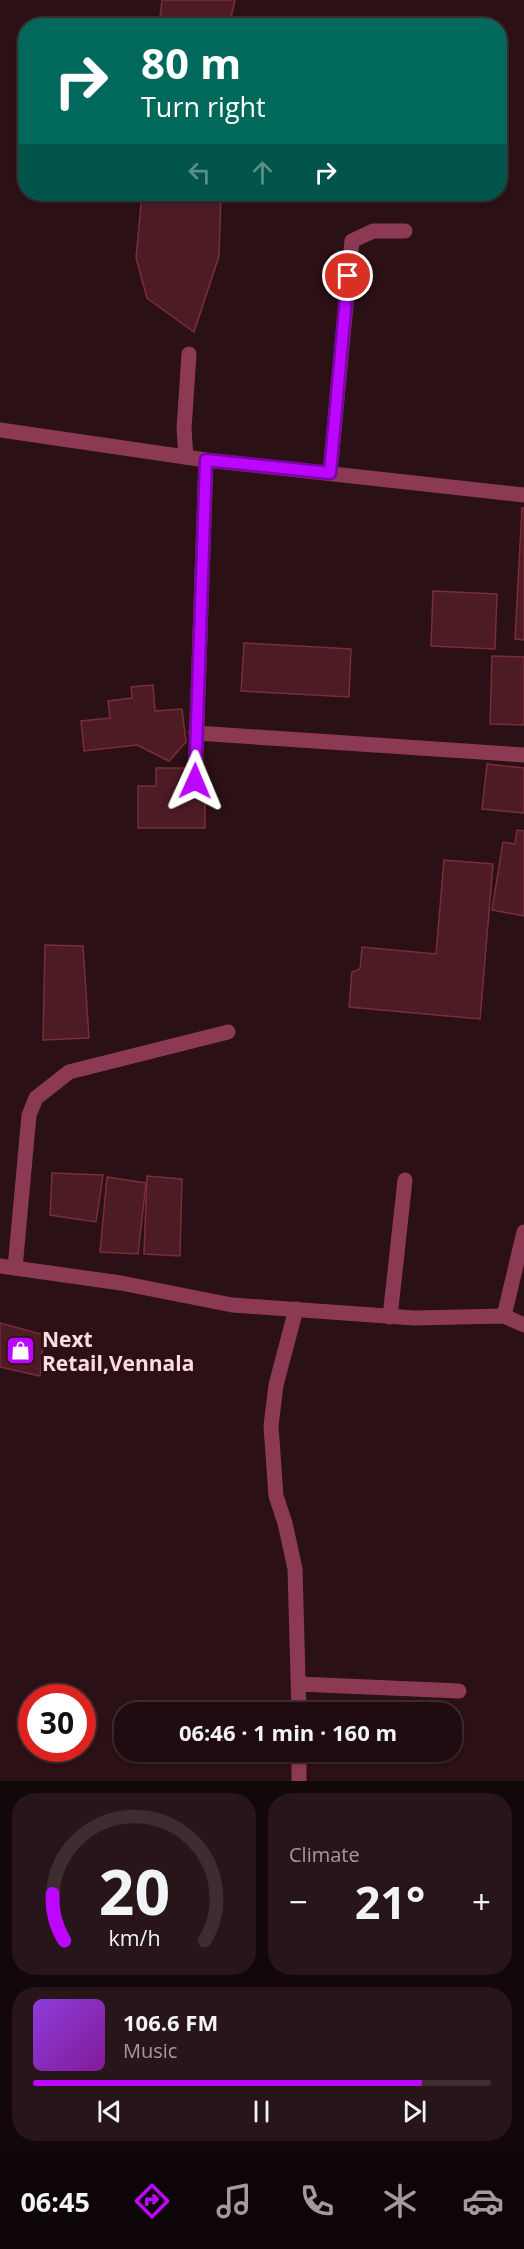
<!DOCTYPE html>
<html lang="en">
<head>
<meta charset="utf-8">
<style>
  :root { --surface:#200c10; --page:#281519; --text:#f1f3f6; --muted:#a29b9f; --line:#3d2c30; --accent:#bd06ff }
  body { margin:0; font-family:"Open Sans",sans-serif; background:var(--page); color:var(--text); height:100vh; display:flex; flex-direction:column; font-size:22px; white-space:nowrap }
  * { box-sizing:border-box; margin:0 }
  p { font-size:20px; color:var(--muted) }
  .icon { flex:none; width:33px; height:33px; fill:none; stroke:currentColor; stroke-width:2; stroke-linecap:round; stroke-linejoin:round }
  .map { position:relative; height:1781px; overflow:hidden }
  .details { display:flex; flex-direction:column; gap:12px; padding:12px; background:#120709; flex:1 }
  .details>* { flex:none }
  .banner { position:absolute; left:18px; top:18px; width:489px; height:183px; border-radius:24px; box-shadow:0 2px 4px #0004,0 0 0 2px var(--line); background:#00695c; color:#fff; overflow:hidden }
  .speed { position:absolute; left:18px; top:1684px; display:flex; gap:12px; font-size:30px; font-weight:700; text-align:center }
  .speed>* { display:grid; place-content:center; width:78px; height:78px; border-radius:50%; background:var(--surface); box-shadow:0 2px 4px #0004,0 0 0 2px var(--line); line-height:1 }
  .speed .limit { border:9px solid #d22; background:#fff; color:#111 }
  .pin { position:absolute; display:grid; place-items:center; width:51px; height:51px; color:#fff; margin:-26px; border:3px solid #fff; border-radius:50%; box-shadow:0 2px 6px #0007 }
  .me { position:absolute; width:66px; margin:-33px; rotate:1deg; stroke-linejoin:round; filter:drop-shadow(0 0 4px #0008) }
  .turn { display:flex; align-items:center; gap:21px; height:126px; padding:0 24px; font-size:27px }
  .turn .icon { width:78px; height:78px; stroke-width:2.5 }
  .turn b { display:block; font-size:42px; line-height:51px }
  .lanes { display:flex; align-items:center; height:57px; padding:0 24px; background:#0003; justify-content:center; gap:30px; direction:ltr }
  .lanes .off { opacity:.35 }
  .big { font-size:45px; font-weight:700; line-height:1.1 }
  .details .card { flex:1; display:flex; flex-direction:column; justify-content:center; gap:9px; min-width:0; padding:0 21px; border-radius:24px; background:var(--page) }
  .details .dial { align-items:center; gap:0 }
  .dial svg { height:156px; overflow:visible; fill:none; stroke:var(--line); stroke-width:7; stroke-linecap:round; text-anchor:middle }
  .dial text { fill:var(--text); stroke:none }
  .song { display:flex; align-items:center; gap:18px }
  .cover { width:72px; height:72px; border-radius:9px; background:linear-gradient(135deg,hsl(270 70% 55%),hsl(290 70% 35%)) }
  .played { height:6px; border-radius:3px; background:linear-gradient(90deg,var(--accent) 85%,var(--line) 85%) }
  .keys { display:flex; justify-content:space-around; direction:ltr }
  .heat { display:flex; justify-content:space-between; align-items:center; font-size:33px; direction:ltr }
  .details .tiles { flex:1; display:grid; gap:12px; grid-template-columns:1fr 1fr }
  .card:last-child { grid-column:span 2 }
  .trip { position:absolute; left:114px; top:1702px; width:348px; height:60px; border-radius:24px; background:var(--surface); box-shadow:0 2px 4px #0004,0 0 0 2px var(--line); font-weight:700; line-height:60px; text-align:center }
  .tab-bar { display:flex; height:96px; justify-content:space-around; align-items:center; background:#0d0506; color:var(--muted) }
  .tab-bar .icon { width:42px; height:42px }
  .tab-bar .selected { color:var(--accent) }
  .tab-bar b { font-size:27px; color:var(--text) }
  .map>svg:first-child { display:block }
  .building { fill:#4d1b23; stroke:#7a2d39; stroke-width:1.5 }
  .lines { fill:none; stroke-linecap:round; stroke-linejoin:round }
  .minor { stroke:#8c3a54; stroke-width:15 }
  .route-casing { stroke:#7b04a6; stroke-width:15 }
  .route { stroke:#bd06ff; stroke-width:10 }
  .labels { text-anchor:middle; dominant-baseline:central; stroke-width:6; stroke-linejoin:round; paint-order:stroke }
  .poi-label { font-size:21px; font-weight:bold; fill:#ffdae4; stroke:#2b1015; text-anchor:start }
</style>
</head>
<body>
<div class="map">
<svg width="524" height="1781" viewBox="0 0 524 1781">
  <rect width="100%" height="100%" fill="#2b1015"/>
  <g class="building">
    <path d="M 162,0 L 235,0 L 229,26 L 159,26 Z"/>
    <path d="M 142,194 L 221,194 L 219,256 L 194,332 L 147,298 L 136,258 Z"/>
    <path d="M 522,508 L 524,508 L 524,640 L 515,639 Z"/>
    <path d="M 433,591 L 497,594 L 495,649 L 431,646 Z"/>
    <path d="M 244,643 L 351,649 L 349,697 L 241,691 Z"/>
    <path d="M 492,656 L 524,657 L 524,725 L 490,724 Z"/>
    <path d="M 153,685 L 155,711 L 182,709 L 186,742 L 169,761 L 137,745 L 84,751 L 81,721 L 110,718 L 108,701 L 132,698 L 131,687 Z"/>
    <path d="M 487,764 L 524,768 L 524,813 L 482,809 Z"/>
    <path d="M 156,768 L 192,768 L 192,784 L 205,793 L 205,828 L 138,828 L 138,786 L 156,786 Z"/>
    <path d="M 517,830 L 524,831 L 524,916 L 492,910 L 503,842 L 515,844 Z"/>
    <path d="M 444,860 L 493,864 L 480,1019 L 349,1007 L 352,972 L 360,969 L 362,947 L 436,954 Z"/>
    <path d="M 45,945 L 83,946 L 89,1038 L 43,1040 Z"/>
    <path d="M 52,1173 L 103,1175 L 96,1222 L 50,1215 Z"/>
    <path d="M 147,1176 L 182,1179 L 180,1256 L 144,1254 Z"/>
    <path d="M 107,1177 L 146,1183 L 138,1254 L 100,1252 Z"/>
    <path d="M 0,1323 L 44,1335 L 40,1376 L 0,1367 Z"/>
  </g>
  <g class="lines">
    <g class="minor">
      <path d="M 0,430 L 206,460 L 524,495"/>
      <path d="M 186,457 L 184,429 L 189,354"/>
      <path d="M 330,473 L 352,241 L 373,231 L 405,231"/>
      <path d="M 196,733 L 524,755"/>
      <path d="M 195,781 L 206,460"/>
      <path d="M 0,1266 L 121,1283 L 232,1305 L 414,1318 L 504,1316 L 524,1325"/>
      <path d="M 15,1268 L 29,1115 L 36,1098 L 69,1072 L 228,1032"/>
      <path d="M 296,1309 L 276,1385 L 271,1426 L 276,1496 L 285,1523 L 295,1569 L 299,1713"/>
      <path d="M 504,1316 L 524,1232"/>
      <path d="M 390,1317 L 405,1180"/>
      <path d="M 299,1684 L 459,1691"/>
      <path d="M 299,1752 L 299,1781"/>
    </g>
  </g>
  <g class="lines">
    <defs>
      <path id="route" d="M 195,781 L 206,460 L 330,473 L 348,276"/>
    </defs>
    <use href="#route" class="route-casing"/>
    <use href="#route" class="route"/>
  </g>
  <defs>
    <symbol id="shop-square" viewBox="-11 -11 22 22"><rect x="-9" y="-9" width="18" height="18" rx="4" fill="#bd06ff" stroke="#2b1015"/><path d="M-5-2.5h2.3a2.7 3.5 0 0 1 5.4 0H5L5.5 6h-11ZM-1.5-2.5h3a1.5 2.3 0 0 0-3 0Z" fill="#fff"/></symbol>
  </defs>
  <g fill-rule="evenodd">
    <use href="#shop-square" x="4" y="1334" width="33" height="33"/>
  </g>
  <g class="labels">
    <g class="poi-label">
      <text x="42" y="1339">Next<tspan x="42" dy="24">Retail,Vennala</tspan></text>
    </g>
  </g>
</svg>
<div class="speed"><div class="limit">30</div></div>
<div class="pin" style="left:348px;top:276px;background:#d93025"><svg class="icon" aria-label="arrive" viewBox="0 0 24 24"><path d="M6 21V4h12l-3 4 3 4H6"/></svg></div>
<svg class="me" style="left:195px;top:781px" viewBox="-20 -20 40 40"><path d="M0-17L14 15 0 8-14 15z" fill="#bd06ff" stroke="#fff" stroke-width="4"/></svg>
<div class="trip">06:46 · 1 min · 160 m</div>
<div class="banner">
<div class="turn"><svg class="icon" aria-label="right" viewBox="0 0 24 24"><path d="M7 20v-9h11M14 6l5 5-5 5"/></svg><div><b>80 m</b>Turn right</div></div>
<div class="lanes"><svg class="icon off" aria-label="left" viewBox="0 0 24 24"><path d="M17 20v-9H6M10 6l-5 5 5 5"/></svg><svg class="icon off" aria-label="ahead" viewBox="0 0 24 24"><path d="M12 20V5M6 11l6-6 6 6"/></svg><svg class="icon" aria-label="right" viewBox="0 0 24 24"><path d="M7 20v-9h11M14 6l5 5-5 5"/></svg></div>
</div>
</div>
<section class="details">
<div class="tiles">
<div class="card dial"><svg viewBox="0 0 100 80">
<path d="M14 69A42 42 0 1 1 86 69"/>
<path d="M14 69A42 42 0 0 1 8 45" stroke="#bd06ff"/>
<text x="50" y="56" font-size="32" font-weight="700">20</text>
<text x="50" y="72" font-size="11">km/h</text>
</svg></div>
<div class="card"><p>Climate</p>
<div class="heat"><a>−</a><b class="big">21°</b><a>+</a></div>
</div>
<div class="card">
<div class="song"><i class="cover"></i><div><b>106.6 FM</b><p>Music</p></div></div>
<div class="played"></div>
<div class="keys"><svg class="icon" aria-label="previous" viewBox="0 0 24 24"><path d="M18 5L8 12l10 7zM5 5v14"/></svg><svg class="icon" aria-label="pause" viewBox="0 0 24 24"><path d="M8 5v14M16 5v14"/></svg><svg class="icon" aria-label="next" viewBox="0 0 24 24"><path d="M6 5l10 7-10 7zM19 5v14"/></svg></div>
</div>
</div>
</section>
<nav class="tab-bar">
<b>06:45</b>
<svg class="icon selected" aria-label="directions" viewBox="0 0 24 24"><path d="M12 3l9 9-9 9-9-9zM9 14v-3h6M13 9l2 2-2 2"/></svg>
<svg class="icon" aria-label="music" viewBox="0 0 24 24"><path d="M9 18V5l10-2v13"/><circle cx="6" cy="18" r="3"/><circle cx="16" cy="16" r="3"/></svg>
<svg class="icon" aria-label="phone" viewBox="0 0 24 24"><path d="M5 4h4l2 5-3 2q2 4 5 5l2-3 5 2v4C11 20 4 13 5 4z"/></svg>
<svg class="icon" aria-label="climate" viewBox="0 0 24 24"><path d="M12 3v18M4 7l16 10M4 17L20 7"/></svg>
<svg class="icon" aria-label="car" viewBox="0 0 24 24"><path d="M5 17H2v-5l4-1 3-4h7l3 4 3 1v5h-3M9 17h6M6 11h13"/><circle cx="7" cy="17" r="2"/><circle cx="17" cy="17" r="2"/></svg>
</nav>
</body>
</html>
